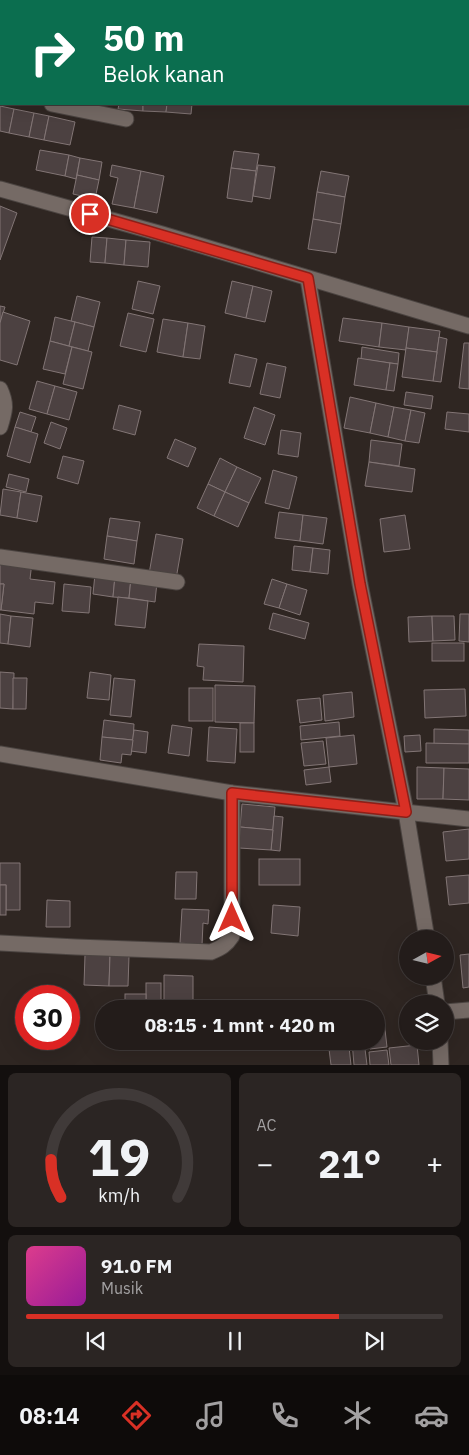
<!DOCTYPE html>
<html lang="id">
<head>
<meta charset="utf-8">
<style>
  :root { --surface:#231c1a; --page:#2b2523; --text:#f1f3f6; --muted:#a3a1a2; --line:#403a39; --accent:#d93025 }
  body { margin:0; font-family:"IBM Plex Sans",sans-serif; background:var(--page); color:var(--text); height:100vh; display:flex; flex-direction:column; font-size:19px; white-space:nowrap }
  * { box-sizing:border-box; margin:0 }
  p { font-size:16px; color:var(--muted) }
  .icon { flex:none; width:28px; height:28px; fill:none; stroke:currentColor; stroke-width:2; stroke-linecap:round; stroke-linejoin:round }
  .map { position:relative; height:1065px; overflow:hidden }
  .sheet { display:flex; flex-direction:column; gap:8px; padding:8px; background:#130f0e; flex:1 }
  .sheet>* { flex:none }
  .guide { position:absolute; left:0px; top:0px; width:470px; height:105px; box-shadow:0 5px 20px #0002,0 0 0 1px var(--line); background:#0b6e4f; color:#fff; overflow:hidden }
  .needle { width:32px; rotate:82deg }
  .fabs { position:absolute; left:399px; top:930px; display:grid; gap:10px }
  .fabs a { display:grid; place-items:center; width:55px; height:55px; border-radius:50%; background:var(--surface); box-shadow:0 5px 20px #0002,0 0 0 1px var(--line); font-size:25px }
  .speed { position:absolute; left:15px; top:985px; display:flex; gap:10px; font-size:25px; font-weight:700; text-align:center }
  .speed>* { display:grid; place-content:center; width:65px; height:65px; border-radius:50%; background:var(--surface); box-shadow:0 5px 20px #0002,0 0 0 1px var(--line); line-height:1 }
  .speed .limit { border:8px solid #d22; background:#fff; color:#111 }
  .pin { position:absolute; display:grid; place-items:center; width:42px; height:42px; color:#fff; margin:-21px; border:2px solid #fff; border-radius:50%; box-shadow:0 1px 5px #0007 }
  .me { position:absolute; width:55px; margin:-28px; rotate:0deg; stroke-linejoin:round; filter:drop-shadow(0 0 4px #0008) }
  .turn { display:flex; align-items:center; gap:18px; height:105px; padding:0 20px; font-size:22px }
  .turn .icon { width:65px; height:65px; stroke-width:2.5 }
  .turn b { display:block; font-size:35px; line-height:42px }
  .big { font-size:38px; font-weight:700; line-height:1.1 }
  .sheet .widget { flex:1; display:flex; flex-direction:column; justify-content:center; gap:8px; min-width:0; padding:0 18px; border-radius:8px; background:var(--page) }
  .sheet .dial { align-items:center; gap:0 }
  .dial svg { height:130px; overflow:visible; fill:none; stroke:var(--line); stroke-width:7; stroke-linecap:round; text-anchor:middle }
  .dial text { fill:var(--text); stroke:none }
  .song { display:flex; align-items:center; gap:15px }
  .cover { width:60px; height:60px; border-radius:8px; background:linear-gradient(135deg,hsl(330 70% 55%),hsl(300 70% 35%)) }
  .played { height:5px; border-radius:2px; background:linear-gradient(90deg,var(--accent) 75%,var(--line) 75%) }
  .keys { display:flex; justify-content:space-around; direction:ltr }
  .heat { display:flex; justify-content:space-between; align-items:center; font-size:28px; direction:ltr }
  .sheet .tiles { flex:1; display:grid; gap:8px; grid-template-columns:1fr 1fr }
  .widget:last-child { grid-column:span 2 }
  .trip { position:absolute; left:95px; top:1000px; width:290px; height:50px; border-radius:25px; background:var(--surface); box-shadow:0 5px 20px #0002,0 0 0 1px var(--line); font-weight:700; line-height:50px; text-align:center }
  .dock { display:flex; height:80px; justify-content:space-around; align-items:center; background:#0e0b0a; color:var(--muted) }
  .dock .icon { width:35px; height:35px }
  .dock .on { color:var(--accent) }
  .dock b { font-size:22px; color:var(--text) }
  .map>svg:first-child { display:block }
  .building { fill:#4c4141; stroke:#827575 }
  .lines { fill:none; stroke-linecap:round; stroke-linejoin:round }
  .minor-casing { stroke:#4b4441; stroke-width:17 }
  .minor { stroke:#756a65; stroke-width:15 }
  .route-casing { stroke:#8d1f18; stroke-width:12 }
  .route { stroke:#d93025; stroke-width:9 }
</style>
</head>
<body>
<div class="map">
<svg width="469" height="1065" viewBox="0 0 469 1065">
  <rect width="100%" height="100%" fill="#2f2622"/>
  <g class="building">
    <path d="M 119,104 L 143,104 L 143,111 L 118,109 Z"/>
    <path d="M 143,104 L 167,104 L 166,112 L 143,111 Z"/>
    <path d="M 167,104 L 192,104 L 191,114 L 166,112 Z"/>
    <path d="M 0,106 L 14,109 L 9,133 L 0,131 Z"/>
    <path d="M 14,109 L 34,113 L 29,137 L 9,133 Z"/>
    <path d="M 34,113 L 49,116 L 44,140 L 29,137 Z"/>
    <path d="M 49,116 L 75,122 L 70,145 L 44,140 Z"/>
    <path d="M 40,150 L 69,155 L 65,176 L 36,170 Z"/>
    <path d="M 234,151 L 259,154 L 256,171 L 231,168 Z"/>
    <path d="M 69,155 L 80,158 L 76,179 L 65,176 Z"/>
    <path d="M 80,158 L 102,162 L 99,180 L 77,175 Z"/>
    <path d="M 112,165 L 141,171 L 134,208 L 112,204 L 118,178 L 110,176 Z"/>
    <path d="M 258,165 L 275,167 L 270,199 L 253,196 Z"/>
    <path d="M 231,168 L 256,171 L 252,202 L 227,198 Z"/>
    <path d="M 141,171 L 164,176 L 157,213 L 134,208 Z"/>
    <path d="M 321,171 L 349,176 L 345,197 L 317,192 Z"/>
    <path d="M 77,175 L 99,180 L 95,199 L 73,194 Z"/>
    <path d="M 317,192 L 345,197 L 341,224 L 313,219 Z"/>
    <path d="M 0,206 L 17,213 L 0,260 Z"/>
    <path d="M 313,219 L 341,224 L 336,253 L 308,249 Z"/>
    <path d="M 92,237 L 107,238 L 105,263 L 90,262 Z"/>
    <path d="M 107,238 L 126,240 L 124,265 L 105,263 Z"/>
    <path d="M 126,240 L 150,242 L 148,267 L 124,265 Z"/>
    <path d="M 138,281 L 160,286 L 153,314 L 132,309 Z"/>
    <path d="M 232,281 L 253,286 L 246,318 L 225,313 Z"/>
    <path d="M 253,286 L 272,291 L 265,322 L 246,318 Z"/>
    <path d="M 77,296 L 100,302 L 94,327 L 71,321 Z"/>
    <path d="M 0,306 L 5,307 L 0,323 Z"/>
    <path d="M 3,312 L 30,321 L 17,365 L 0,360 L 0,323 Z"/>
    <path d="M 128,313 L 154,319 L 146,352 L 120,346 Z"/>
    <path d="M 55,317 L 75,322 L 69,346 L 50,341 Z"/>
    <path d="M 343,318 L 382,323 L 379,347 L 339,341 Z"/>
    <path d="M 163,319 L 188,323 L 183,357 L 157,352 Z"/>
    <path d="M 75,322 L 94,327 L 88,351 L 69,346 Z"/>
    <path d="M 188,323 L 205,326 L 200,359 L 183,357 Z"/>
    <path d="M 382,323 L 409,327 L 406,350 L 379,347 Z"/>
    <path d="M 409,327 L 440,331 L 437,352 L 406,348 Z"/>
    <path d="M 439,337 L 447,339 L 441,382 L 433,381 Z"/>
    <path d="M 50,341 L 72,347 L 65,374 L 43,369 Z"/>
    <path d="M 464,343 L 469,343 L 469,389 L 459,388 Z"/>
    <path d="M 72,347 L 92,352 L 83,389 L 63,384 Z"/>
    <path d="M 362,347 L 399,353 L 398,364 L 361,359 Z"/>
    <path d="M 406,348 L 437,352 L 433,381 L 402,377 Z"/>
    <path d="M 235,354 L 257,359 L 250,387 L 229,383 Z"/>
    <path d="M 358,358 L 390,363 L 386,390 L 354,385 Z"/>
    <path d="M 267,363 L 286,367 L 280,398 L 260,394 Z"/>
    <path d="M 390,363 L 398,364 L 394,391 L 386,390 Z"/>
    <path d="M 37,381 L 55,386 L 47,414 L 29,409 Z"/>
    <path d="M 55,386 L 77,392 L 69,420 L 47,414 Z"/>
    <path d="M 406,392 L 433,396 L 431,409 L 404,405 Z"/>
    <path d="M 350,397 L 376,403 L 370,433 L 344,428 Z"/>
    <path d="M 376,403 L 394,407 L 388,437 L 370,433 Z"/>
    <path d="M 119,405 L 141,411 L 135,435 L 113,429 Z"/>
    <path d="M 254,407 L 275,415 L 265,445 L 244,438 Z"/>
    <path d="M 394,407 L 411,410 L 405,441 L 388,437 Z"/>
    <path d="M 411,410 L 425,413 L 419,443 L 405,441 Z"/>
    <path d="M 20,412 L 36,417 L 31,432 L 15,427 Z"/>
    <path d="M 447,412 L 469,414 L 469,432 L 445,429 Z"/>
    <path d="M 51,422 L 67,428 L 60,449 L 44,443 Z"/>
    <path d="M 15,427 L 38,434 L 30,463 L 7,456 Z"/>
    <path d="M 281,430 L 301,433 L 298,457 L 278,454 Z"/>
    <path d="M 175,439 L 196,448 L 188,467 L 167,458 Z"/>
    <path d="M 371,440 L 402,444 L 399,466 L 369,462 Z"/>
    <path d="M 63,456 L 84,461 L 78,484 L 57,478 Z"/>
    <path d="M 220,458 L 237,467 L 225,492 L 208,484 Z"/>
    <path d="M 369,462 L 415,469 L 412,492 L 365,486 Z"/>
    <path d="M 237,467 L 261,478 L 249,503 L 225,492 Z"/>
    <path d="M 273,470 L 297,477 L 289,509 L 265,503 Z"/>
    <path d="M 9,474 L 29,479 L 26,492 L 6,487 Z"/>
    <path d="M 208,484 L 225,492 L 214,516 L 197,508 Z"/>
    <path d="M 3,489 L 21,492 L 17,518 L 0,515 Z"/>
    <path d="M 21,492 L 42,496 L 37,522 L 17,518 Z"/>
    <path d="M 225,492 L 249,503 L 238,527 L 214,516 Z"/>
    <path d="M 279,512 L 303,515 L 300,541 L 275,538 Z"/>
    <path d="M 303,515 L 327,518 L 323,544 L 300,541 Z"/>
    <path d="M 405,515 L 410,549 L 384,552 L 380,519 Z"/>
    <path d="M 110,518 L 140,522 L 137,541 L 107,536 Z"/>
    <path d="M 156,534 L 183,539 L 176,579 L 149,574 Z"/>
    <path d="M 107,536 L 137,541 L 134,564 L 104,559 Z"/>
    <path d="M 294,546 L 313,548 L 310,572 L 292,570 Z"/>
    <path d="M 313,548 L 330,550 L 328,574 L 310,572 Z"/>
    <path d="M 0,559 L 32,562 L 30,579 L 55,582 L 53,604 L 35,602 L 34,614 L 1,610 L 4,584 L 0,584 Z"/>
    <path d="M 95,574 L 115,576 L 113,597 L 93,594 Z"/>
    <path d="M 115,576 L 131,578 L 129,598 L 113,597 Z"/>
    <path d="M 131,578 L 157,582 L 155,602 L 129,598 Z"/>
    <path d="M 272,579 L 287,584 L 279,608 L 264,604 Z"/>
    <path d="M 0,584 L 4,584 L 1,610 L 0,610 Z"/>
    <path d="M 64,584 L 91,587 L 89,613 L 62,611 Z"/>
    <path d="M 287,584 L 307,590 L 300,615 L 279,608 Z"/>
    <path d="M 118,597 L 148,601 L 145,628 L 115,625 Z"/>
    <path d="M 273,613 L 309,623 L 305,639 L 269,629 Z"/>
    <path d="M 0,614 L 11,616 L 8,644 L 0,643 Z"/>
    <path d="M 460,614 L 469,614 L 469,642 L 459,641 Z"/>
    <path d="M 11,616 L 33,618 L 30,647 L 8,644 Z"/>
    <path d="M 432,616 L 433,641 L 409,642 L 408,617 Z"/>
    <path d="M 432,616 L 454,616 L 455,640 L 433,641 Z"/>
    <rect x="432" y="643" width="32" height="18"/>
    <path d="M 199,644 L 244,646 L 243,682 L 203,680 L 204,667 L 197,666 Z"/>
    <path d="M 0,672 L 14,673 L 13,709 L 0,708 Z"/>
    <path d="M 90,672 L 111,675 L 109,700 L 87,698 Z"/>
    <path d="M 13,678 L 27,678 L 26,709 L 13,709 Z"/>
    <path d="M 114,678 L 135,680 L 131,717 L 110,715 Z"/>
    <path d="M 215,685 L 255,686 L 254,723 L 215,722 Z"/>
    <rect x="189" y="688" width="24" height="33"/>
    <path d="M 465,689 L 466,716 L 425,718 L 424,690 Z"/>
    <path d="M 352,692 L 354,717 L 325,721 L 323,695 Z"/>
    <path d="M 320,698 L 322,720 L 300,723 L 297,700 Z"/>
    <path d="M 104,720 L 134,724 L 133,740 L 102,737 Z"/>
    <path d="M 339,722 L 340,736 L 301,740 L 300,726 Z"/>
    <rect x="240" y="723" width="14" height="29"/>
    <path d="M 172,725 L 192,728 L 189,756 L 168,753 Z"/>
    <path d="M 209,727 L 237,729 L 235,763 L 207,761 Z"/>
    <path d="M 434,729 L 469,730 L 469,744 L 434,744 Z"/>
    <path d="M 134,730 L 148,732 L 146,753 L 131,751 Z"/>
    <path d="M 354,735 L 357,764 L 329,767 L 326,738 Z"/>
    <path d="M 420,735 L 421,751 L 405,752 L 404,736 Z"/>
    <path d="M 102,737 L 133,740 L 131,755 L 122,754 L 121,763 L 100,760 Z"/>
    <path d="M 323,741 L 326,764 L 304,766 L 301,743 Z"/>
    <path d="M 426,743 L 469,744 L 469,763 L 426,763 Z"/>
    <path d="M 329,767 L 331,782 L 306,785 L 304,770 Z"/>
    <path d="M 417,767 L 444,768 L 443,799 L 417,799 Z"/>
    <path d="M 444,768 L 469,769 L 469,800 L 443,799 Z"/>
    <path d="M 242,804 L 275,807 L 273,830 L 240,827 Z"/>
    <path d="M 274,816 L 283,817 L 280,851 L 271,850 Z"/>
    <path d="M 240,827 L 273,830 L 271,850 L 239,848 Z"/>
    <path d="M 469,829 L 469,859 L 446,861 L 443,832 Z"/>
    <rect x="259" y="859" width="41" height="26"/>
    <path d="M 0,863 L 20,863 L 20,910 L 6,910 L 6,885 L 0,885 Z"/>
    <path d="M 176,872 L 197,872 L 196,899 L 175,899 Z"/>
    <path d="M 469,875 L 469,903 L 449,905 L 446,877 Z"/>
    <rect x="0" y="885" width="6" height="30"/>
    <path d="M 47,900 L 70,901 L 70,927 L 46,927 Z"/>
    <path d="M 273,905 L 300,907 L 298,936 L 271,933 Z"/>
    <path d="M 182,909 L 209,910 L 208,924 L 203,923 L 202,945 L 180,943 Z"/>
    <path d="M 469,954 L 469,987 L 463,988 L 460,955 Z"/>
    <path d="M 85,955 L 110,955 L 109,986 L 84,985 Z"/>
    <path d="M 110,955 L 129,956 L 128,986 L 109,986 Z"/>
    <path d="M 164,975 L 193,976 L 193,1002 L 164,1002 Z"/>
    <rect x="146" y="983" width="15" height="26"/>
    <rect x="125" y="994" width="21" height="15"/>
    <rect x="164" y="1002" width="29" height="7"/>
    <path d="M 384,1021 L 387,1047 L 370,1049 L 369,1041 L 376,1041 L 376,1022 Z"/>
    <path d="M 328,1041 L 349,1041 L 349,1047 L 329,1049 Z"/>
    <path d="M 352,1041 L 364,1041 L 367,1065 L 354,1065 Z"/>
    <path d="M 417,1045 L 419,1065 L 391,1065 L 389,1048 Z"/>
    <path d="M 349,1047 L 351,1065 L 331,1065 L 329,1049 Z"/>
    <path d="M 387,1050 L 389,1065 L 370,1065 L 369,1052 Z"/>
  </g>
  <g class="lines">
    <defs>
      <g id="minor">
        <path d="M 0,4 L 1,0"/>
        <path d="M 0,93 L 1,93"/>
        <path d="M 52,104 L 126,119"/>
        <path d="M 0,189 L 162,234 L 469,326"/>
        <path d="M 308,279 L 360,584 L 406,812 L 427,939"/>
        <path d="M 0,389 C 7,404 5,411 0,427"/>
        <path d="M 0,557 L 177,582"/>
        <path d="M 0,754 L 232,793 L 469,819"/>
        <path d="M 0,943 L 76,947 L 211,952 C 221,948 226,945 232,936 L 232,793"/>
        <path d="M 433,976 L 437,1004"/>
        <path d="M 445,1012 L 469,1010"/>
        <path d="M 440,1041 L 441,1065"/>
      </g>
    </defs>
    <use href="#minor" class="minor-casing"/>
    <use href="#minor" class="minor"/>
  </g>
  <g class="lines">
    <defs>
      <path id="route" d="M 90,214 L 308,278 L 360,584 L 406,812 L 232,793 L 232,918"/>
    </defs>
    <use href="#route" class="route-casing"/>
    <use href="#route" class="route"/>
  </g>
</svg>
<div class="fabs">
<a><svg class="needle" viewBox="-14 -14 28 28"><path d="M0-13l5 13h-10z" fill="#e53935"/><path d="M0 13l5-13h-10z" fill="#a3a1a2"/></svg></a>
<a><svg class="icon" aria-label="layers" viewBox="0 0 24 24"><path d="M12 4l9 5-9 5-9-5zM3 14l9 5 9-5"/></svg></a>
</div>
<div class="speed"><div class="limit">30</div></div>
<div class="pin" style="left:90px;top:214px;background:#d93025"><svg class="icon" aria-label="arrive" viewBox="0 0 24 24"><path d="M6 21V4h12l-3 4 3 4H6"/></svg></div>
<svg class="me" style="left:232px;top:918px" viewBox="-20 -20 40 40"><path d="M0-17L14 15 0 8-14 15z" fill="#d93025" stroke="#fff" stroke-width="4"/></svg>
<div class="trip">08:15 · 1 mnt · 420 m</div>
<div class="guide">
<div class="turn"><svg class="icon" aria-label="right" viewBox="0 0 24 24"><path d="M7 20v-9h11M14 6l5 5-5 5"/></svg><div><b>50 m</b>Belok kanan</div></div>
</div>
</div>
<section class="sheet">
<div class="tiles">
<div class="widget dial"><svg viewBox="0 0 100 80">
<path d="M14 69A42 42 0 1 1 86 69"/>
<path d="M14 69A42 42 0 0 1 8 46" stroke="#d93025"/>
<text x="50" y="56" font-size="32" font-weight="700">19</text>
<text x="50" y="72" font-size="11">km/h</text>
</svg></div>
<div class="widget"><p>AC</p>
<div class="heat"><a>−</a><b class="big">21°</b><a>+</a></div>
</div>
<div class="widget">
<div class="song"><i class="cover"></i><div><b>91.0 FM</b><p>Musik</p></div></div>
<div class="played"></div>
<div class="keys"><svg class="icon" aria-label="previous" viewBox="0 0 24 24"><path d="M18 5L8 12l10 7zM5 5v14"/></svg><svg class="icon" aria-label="pause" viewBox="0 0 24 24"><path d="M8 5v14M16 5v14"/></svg><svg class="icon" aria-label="next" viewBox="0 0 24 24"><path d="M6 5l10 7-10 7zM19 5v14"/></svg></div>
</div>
</div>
</section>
<nav class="dock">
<b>08:14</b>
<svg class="icon on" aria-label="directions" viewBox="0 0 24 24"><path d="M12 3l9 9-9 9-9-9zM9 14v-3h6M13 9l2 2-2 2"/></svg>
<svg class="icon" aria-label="music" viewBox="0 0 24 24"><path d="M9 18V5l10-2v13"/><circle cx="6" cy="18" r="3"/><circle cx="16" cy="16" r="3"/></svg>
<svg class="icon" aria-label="phone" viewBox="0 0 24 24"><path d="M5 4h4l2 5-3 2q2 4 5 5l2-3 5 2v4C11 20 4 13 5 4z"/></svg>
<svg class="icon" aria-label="climate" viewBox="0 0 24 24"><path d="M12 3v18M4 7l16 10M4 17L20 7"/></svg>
<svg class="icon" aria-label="car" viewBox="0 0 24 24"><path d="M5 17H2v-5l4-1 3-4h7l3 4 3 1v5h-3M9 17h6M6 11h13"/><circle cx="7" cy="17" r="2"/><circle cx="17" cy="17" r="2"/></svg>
</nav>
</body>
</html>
